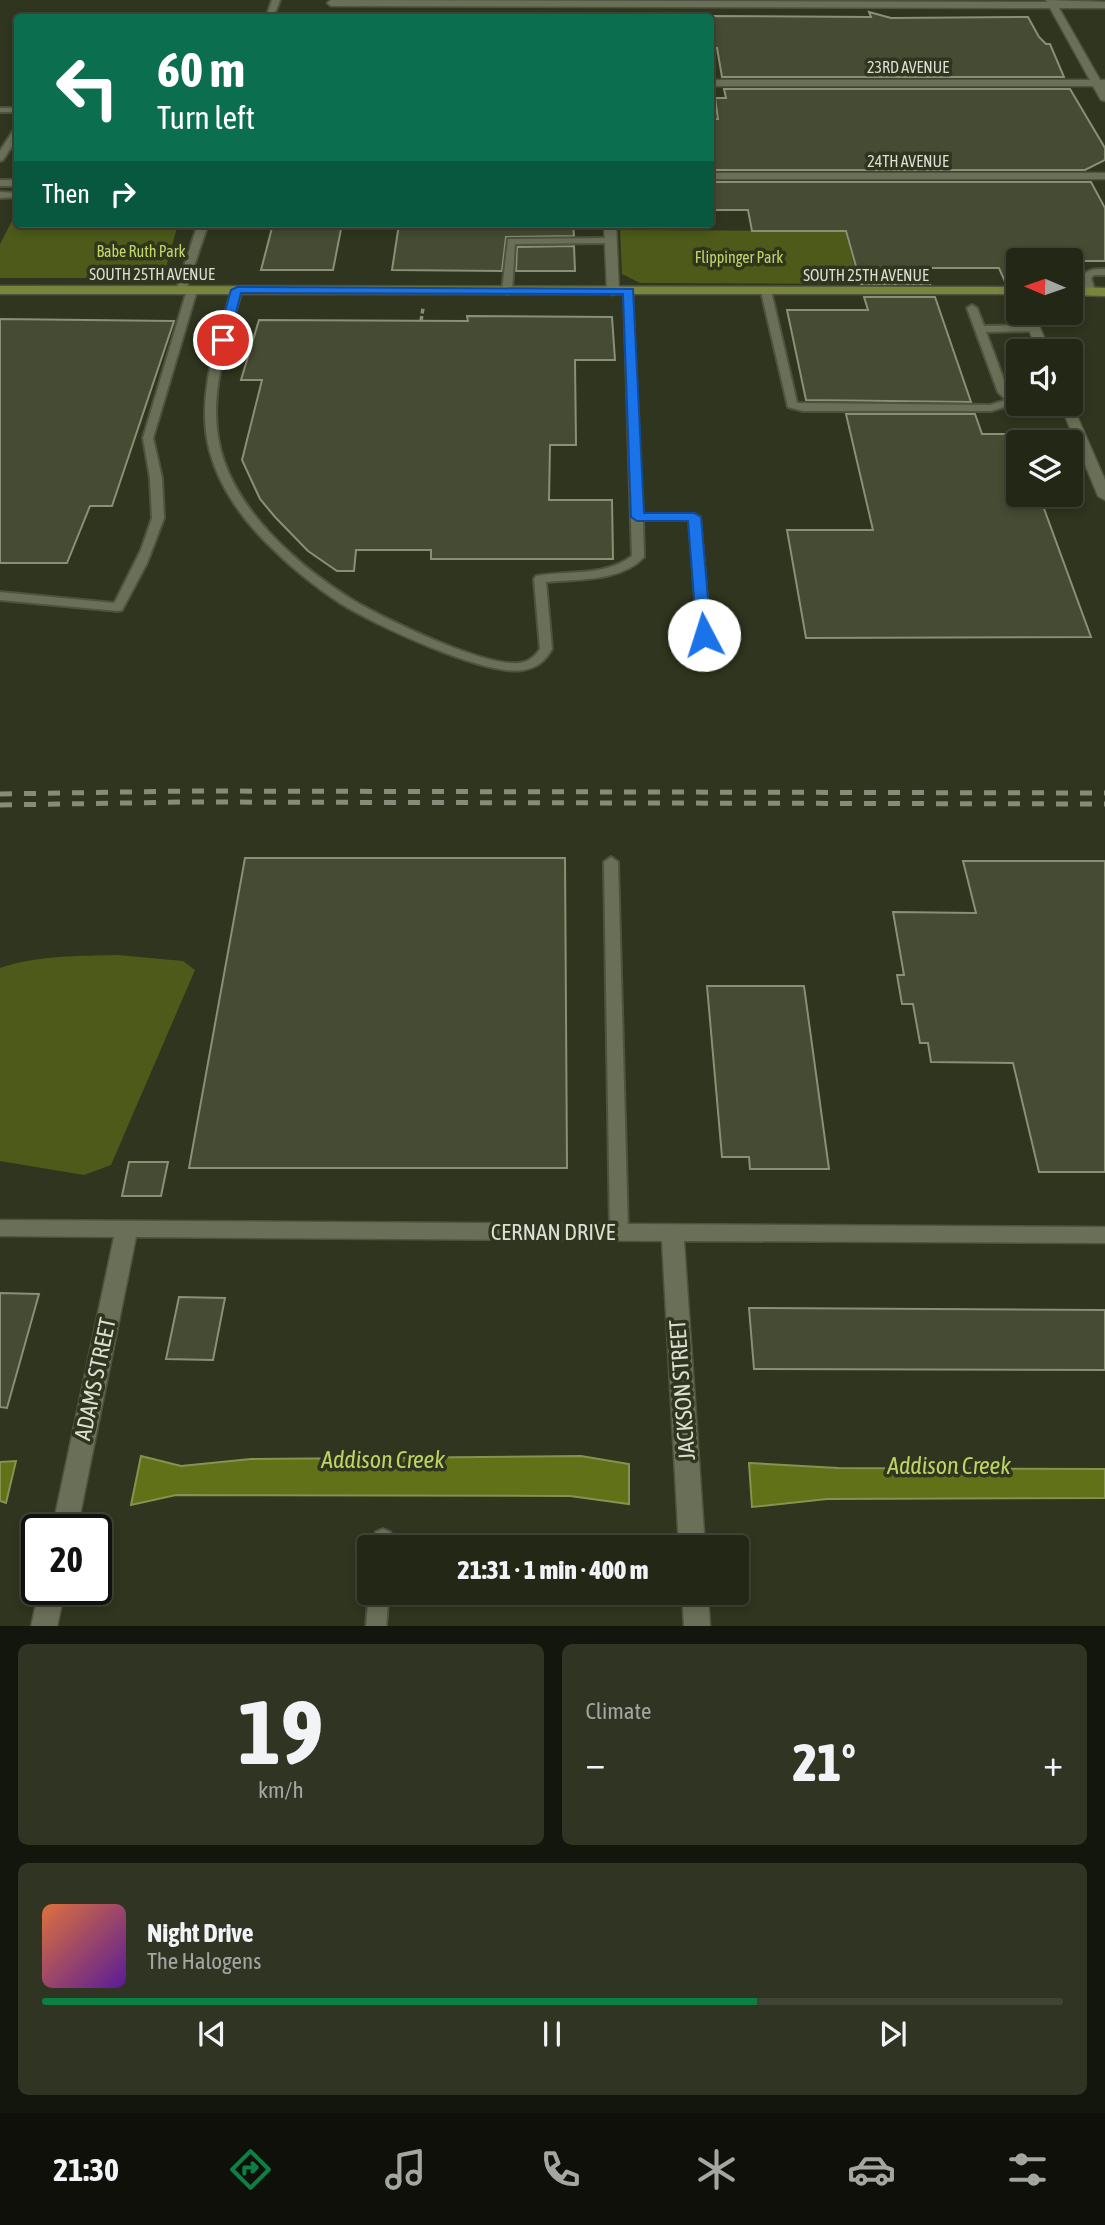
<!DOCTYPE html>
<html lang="en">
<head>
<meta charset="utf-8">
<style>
  :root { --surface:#232816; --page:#2f3423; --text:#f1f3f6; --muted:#a3a6a1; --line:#404435; --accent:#0b8043 }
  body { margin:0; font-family:"Asap Condensed",sans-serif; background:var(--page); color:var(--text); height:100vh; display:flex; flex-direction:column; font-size:26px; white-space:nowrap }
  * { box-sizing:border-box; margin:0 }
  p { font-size:23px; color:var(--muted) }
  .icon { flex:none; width:38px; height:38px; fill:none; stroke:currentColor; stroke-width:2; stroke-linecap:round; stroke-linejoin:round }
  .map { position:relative; height:1626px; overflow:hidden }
  .sheet { display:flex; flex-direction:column; gap:18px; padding:18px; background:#13160c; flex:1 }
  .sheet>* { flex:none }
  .banner { position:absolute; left:14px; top:14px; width:700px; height:214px; border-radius:7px; box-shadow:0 4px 10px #0003,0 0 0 2px var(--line); background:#0b6e4f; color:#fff; overflow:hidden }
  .needle { width:46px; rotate:272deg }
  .controls { position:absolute; left:1006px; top:248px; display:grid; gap:14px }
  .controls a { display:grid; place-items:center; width:77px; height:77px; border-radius:7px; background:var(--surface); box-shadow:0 4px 10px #0003,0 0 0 2px var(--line); font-size:35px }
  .speed { position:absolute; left:21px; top:1514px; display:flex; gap:14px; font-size:35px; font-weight:700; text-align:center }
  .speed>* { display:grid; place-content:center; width:91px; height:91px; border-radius:50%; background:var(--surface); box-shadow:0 4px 10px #0003,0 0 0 2px var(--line); line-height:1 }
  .speed .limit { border:4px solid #111; border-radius:10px; background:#fff; color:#111 }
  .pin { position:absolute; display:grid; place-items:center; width:60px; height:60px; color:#fff; margin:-30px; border:4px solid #fff; border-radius:50%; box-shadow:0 2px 7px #0007 }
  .me { position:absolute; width:77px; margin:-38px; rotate:355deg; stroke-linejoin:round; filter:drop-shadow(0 0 5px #0008) }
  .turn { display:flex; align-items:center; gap:24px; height:147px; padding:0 28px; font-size:32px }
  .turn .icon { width:91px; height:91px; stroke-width:2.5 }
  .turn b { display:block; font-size:49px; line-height:60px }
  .then { display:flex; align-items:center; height:66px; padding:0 28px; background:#0003; gap:14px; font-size:26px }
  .big { font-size:52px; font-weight:800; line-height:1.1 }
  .sheet .tile { flex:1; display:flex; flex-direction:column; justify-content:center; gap:10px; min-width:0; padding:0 24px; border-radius:10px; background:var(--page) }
  .sheet .dial { align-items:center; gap:0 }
  .dial b { font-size:91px; line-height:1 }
  .song { display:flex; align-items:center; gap:21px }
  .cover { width:84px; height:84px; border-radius:10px; background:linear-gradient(135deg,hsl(20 70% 55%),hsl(270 70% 35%)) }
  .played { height:7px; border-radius:4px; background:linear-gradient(90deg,var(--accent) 70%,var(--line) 70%) }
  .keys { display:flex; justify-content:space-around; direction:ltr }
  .heat { display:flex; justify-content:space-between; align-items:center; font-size:38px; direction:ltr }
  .sheet .tiles { flex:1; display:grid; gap:18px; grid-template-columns:1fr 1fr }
  .tile:last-child { grid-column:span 2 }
  .trip { position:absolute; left:357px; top:1535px; width:392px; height:70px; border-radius:7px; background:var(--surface); box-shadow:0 4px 10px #0003,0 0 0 2px var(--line); font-weight:800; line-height:70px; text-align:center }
  .dock { display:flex; height:112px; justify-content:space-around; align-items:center; background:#0e1009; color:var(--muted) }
  .dock .icon { width:49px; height:49px }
  .dock .selected { color:var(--accent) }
  .dock b { font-size:32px; color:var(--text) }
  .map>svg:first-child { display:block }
  .green { fill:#4e5a19 }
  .water { fill:#617118; stroke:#86924f; stroke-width:2 }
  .building { fill:#464b33; stroke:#899075; stroke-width:2 }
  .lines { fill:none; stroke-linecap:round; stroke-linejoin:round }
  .lane-casing { stroke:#4f523f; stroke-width:4 }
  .street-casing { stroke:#4f523f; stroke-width:3 }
  .secondary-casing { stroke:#4f523f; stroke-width:3 }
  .path { stroke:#888c7a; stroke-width:3.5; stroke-dasharray:5 2.5; stroke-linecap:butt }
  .lane { fill:#6a7057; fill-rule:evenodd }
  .street { fill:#6a7057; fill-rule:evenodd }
  .secondary { fill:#79843d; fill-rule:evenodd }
  .rail { stroke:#878b79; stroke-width:5; stroke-dasharray:12 12; stroke-linecap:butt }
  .route { fill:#1a73e8; stroke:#114b97; stroke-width:2 }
  .labels { text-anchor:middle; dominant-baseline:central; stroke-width:7; stroke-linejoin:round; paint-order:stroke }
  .far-street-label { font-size:16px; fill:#dbded0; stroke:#2f351e }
  .far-park-label { font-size:16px; fill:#c0d867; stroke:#2f351e }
  .near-street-label { font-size:23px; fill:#dbded0; stroke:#2f351e }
  .near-water-label { font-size:24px; font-style:italic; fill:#bdd464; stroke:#2f351e }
</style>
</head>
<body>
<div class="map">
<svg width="1105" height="1627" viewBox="0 0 1105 1627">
  <rect width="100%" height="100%" fill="#2f351e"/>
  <g class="green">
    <path d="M 17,211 L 18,224 L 178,224 L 163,278 L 0,278 L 0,244 Z"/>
    <path d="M 620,230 L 845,231 L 859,284 L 640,283 L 622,274 Z"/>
    <path d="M 118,955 L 183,961 L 195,970 L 111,1165 L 84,1175 L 0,1161 L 0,968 C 37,955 80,956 118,955 Z"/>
  </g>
  <g class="water">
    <path d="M 141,1456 L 181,1466 L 251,1459 L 581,1456 L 629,1464 L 629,1504 L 570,1496 L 176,1495 L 131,1505 Z"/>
    <path d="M 16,1461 L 6,1503 L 0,1501 L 0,1462 Z"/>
    <path d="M 749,1463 L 838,1468 L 1105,1469 L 1105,1498 L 827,1499 L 752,1507 Z"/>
  </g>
  <g class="building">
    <path d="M 869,12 L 891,18 L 1028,17 L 1039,37 L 1046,44 L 1050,44 L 1064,77 L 722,77 L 717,48 L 713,48 L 710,16 L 871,17 Z"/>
    <path d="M 724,89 L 1070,89 L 1105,148 L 1105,160 L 1085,170 L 710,170 L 710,119 L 718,119 L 715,98 L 726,98 Z"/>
    <path d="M 710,182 L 1091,182 L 1105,208 L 1105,261 L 1018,261 L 1018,285 L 1006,284 L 999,268 L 925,268 L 930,284 L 861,284 L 846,231 L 752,231 L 748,210 L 710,210 Z"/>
    <path d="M 273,224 L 342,224 L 333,270 L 261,270 Z"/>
    <path d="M 399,224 L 573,224 L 574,236 L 506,237 L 502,271 L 392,270 Z"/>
    <path d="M 574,246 L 575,271 L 516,271 L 517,247 Z"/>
    <path d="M 864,297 L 935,297 L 971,402 L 806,400 L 787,310 L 868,310 Z"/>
    <path d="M 467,316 L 612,317 L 615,360 L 575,360 L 576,445 L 550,445 L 549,500 L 612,500 L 613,559 L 431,559 L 431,550 L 356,550 L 354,571 L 337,571 L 308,551 L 275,517 L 260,499 L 242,460 L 262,380 L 241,380 L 259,320 L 468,321 Z"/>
    <path d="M 0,319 L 174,321 L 112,506 L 90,506 L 67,563 L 0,563 Z"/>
    <path d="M 846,414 L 975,414 L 982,434 L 1018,434 L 1018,495 L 1039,495 L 1091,637 L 806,638 L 787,530 L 873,530 Z"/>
    <path d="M 245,858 L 565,858 L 567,1168 L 189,1168 Z"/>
    <path d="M 963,861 L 1105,861 L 1105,1172 L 1039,1172 L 1013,1063 L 931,1062 L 928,1043 L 920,1043 L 913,1004 L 902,1004 L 897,975 L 904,975 L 893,912 L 976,913 Z"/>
    <path d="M 707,986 L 804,986 L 829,1169 L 750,1169 L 749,1157 L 722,1157 Z"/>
    <path d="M 129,1162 L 168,1162 L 161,1196 L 122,1196 Z"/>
    <path d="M 0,1293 L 39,1294 L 7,1408 L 0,1407 Z"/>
    <path d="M 179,1297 L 225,1298 L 213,1360 L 166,1359 Z"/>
    <path d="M 749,1308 L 1105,1310 L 1105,1370 L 754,1369 Z"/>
  </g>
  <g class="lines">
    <defs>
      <g id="lane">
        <path d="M 272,0 L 280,0 L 273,18 L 266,18 Z"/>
        <rect x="0" y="108" width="18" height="4"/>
        <path d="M 15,128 L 18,128 L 18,137 L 3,160 L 0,161 L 0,151 Z"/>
        <rect x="0" y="180" width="18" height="6"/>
        <path d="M 0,192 L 18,193 L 18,197 L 0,198 Z"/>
        <path d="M 198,224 L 208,224 L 186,290 L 178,292 L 176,290 Z"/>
        <path d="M 610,238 L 613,239 L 613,243 L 515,244 L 512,291 L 507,294 L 502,291 L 508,239 Z"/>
        <path d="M 1105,269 L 1105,275 L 1094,275 L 1091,278 L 1095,291 L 1087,293 L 1081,277 C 1088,269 1095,269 1105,269 Z"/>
        <path d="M 192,287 L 197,290 L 153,438 L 162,478 L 164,518 L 147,563 L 122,610 L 118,611 L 0,600 L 0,592 L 114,603 L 116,600 L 141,550 L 152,518 L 150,478 L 143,438 L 187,290 Z"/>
        <path d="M 237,287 L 242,290 C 226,345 204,404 224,461 C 236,496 261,526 288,551 C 307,569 329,585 351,599 C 380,617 493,672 524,662 C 531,660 536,655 540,649 L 534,579 L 536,576 C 568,570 604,577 632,556 L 624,291 L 632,289 L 642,514 L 694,514 L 700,517 L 710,635 L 708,638 L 704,639 L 698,635 L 689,520 L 643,520 L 644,557 C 621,582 577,579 546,582 L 552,649 C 545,661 537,668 523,670 C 486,677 373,624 340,603 C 316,587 293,569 273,549 C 245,523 220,489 210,452 C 195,398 217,341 232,290 Z"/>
        <path d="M 766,288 L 771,291 L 797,403 L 990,405 L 1006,400 L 998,392 L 967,308 L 972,305 L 977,308 L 984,326 L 1034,325 L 1039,328 L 1034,331 L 986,332 L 1008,391 L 1015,397 L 1018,397 L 1018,403 L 991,411 L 803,411 L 788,407 L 761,291 Z"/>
        <path d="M 611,857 L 618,862 L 628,1232 L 625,1237 L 619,1239 L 613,1237 L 610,1232 L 604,862 Z"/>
        <path d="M 383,1529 L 390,1532 L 393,1538 L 392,1547 L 372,1547 L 376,1532 Z"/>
        <path d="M 369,1591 L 389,1592 L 386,1627 L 366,1627 Z"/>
      </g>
      <g id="street">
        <path d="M 1046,0 L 1105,2 L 1105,8 L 1059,8 L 1100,80 L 1105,80 L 1105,101 L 1101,100 L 1093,86 L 710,86 L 710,80 L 1090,80 L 1050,8 L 331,6 L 327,3 L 331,0 L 1047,2 Z"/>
        <rect x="710" y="173" width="395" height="6"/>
        <path d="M 604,224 L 616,224 L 619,291 L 613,295 L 607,291 Z"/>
        <path d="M 1022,313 L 1034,313 L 1050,352 L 1038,352 Z"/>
        <path d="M 1071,402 L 1105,480 L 1105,500 L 1098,496 L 1060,404 L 1071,404 Z"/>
        <path d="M 0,1220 L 1105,1227 L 1105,1243 L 684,1241 L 705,1547 L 679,1547 L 662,1241 L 136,1237 L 77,1530 L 52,1530 L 114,1237 L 0,1236 Z"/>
        <path d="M 39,1589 L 65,1589 L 57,1627 L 31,1627 Z"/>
        <path d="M 682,1592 L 708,1592 L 710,1627 L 684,1627 Z"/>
      </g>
      <g id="secondary">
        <path d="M 0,286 L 1018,287 L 1018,294 L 0,294 Z"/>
        <path d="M 1071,287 L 1105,288 L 1105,296 L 1071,295 Z"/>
      </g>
    </defs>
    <use href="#lane" class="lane-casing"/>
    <use href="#street" class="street-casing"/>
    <use href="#secondary" class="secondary-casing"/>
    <path class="path" d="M 421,321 L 423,308"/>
    <use href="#lane" class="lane"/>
    <use href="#street" class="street"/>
    <use href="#secondary" class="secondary"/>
    <g class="rail">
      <path d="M 0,794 L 189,791 L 1105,793"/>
      <path d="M 0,805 L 187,802 L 1105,804"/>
    </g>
  </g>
  <path class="route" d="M 237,287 L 633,289 L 644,513 L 694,513 L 701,517 L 711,635 L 709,638 L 704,639 L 697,635 L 688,521 L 637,521 L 631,517 L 623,294 L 241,293 L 229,340 L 219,343 L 217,340 L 231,290 Z"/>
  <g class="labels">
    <g class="far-street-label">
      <text x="908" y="67">23RD AVENUE</text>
      <text x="908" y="161">24TH AVENUE</text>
      <text x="152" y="274">SOUTH 25TH AVENUE</text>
      <text x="866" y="275">SOUTH 25TH AVENUE</text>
    </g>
    <g class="far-park-label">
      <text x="141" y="251">Babe Ruth Park</text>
      <text x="739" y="257">Flippinger Park</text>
    </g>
    <g class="near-street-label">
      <text x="553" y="1232">CERNAN DRIVE</text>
      <text transform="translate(95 1379) rotate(-78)">ADAMS STREET</text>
      <text transform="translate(682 1390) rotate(-94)">JACKSON STREET</text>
    </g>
    <g class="near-water-label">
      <text x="383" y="1459">Addison Creek</text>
      <text x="949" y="1465">Addison Creek</text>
    </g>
  </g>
</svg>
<div class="controls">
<a><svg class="needle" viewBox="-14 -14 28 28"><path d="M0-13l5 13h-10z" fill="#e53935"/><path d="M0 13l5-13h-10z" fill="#a3a6a1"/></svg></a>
<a><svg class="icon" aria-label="sound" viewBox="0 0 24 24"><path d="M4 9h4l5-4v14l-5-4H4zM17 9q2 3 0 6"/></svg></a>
<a><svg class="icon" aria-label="layers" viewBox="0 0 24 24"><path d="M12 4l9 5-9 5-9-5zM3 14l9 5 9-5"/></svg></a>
</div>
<div class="speed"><div class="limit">20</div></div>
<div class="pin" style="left:223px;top:340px;background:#d93025"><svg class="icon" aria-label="arrive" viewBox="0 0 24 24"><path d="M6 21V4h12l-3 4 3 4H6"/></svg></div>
<svg class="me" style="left:704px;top:635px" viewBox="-20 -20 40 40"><circle r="19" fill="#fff"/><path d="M0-13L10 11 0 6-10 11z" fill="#1a73e8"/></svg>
<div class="trip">21:31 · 1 min · 400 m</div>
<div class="banner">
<div class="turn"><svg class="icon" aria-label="left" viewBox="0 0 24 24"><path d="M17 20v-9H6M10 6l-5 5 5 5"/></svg><div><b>60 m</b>Turn left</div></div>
<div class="then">Then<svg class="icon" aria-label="right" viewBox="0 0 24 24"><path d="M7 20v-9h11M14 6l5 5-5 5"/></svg></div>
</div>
</div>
<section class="sheet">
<div class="tiles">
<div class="tile dial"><b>19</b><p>km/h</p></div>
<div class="tile"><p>Climate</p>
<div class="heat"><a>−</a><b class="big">21°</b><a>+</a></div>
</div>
<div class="tile">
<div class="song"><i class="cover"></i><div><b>Night Drive</b><p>The Halogens</p></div></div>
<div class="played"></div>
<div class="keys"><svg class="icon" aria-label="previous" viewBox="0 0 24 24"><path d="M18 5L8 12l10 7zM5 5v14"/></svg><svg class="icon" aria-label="pause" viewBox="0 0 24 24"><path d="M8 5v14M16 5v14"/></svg><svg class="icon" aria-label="next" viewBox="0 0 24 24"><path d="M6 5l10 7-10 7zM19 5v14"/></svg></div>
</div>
</div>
</section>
<nav class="dock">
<b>21:30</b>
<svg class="icon selected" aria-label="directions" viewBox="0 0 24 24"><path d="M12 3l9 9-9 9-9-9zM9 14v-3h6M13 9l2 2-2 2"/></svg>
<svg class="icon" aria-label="music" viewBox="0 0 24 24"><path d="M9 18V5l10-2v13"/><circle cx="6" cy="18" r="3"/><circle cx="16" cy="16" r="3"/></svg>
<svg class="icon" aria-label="phone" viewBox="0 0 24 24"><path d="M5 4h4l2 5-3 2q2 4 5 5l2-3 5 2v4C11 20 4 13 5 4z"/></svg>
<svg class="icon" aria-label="climate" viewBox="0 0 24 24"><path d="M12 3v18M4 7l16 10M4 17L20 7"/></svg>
<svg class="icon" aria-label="car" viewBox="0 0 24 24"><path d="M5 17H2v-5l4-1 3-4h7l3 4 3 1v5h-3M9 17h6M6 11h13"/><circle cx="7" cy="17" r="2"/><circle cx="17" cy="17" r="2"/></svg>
<svg class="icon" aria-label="filters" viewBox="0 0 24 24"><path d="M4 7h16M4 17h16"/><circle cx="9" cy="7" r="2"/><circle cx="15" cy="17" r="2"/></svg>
</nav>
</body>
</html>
